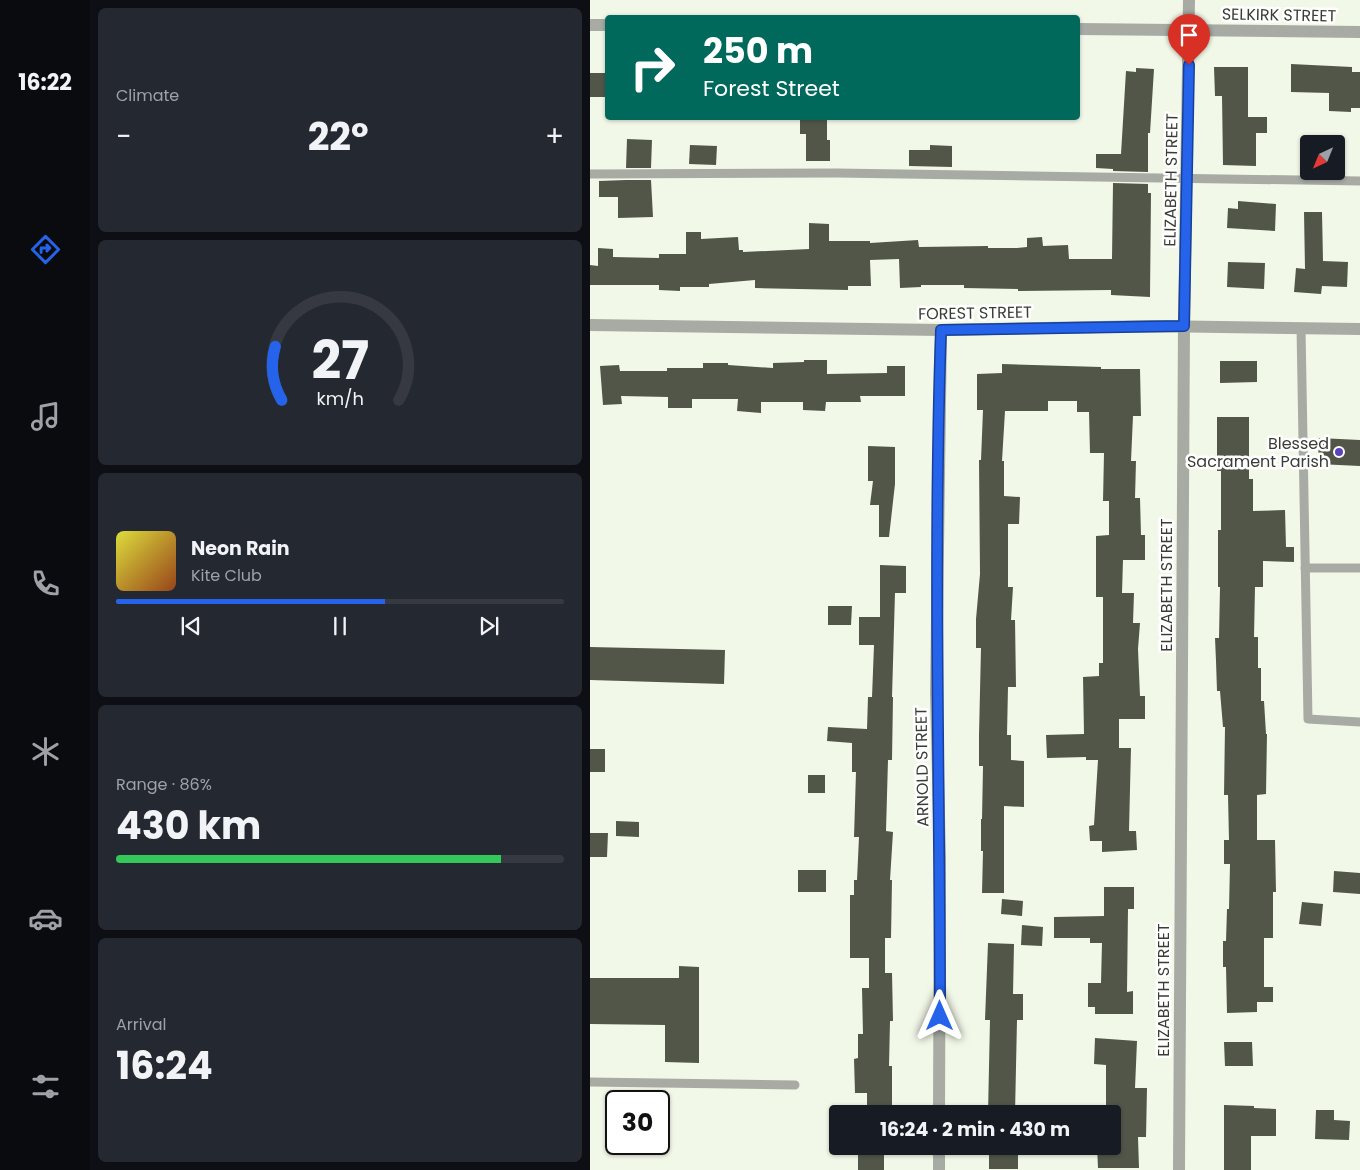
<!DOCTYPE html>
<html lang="en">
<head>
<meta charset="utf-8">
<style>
  :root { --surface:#171b24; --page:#242831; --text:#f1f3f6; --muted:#9ea1a6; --line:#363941; --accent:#2563eb }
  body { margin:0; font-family:Poppins,sans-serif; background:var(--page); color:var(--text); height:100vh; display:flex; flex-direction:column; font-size:19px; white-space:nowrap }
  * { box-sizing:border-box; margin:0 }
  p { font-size:16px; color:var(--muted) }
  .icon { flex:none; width:28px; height:28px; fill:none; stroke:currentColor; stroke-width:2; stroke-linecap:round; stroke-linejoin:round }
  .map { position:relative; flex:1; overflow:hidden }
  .sheet { display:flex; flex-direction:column; gap:8px; padding:8px; background:#0d0f14; width:500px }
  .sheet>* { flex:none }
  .banner { position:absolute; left:15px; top:15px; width:475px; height:105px; border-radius:5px; box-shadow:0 1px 4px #0004; background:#00695c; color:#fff; overflow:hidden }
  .needle { width:32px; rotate:223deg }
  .buttons { position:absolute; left:710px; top:135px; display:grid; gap:10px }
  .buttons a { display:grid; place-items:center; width:45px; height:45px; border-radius:5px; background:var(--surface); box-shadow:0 1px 4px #0004; font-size:25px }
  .speed { position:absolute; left:15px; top:1090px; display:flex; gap:10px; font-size:25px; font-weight:700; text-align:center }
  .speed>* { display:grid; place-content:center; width:65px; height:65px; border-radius:50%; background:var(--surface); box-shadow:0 1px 4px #0004; line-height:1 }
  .speed .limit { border:2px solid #111; border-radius:8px; background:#fff; color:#111 }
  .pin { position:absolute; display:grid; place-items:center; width:42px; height:42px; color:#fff; margin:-51px -21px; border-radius:50% 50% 50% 0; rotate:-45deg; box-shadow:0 0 5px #0007 }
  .pin .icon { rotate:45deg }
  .me { position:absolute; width:55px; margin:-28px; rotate:0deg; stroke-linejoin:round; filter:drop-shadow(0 0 4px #0008) }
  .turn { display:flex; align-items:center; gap:18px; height:105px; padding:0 15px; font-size:22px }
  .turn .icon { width:65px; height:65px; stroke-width:2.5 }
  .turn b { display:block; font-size:35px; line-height:42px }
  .big { font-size:38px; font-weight:700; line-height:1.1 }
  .sheet .card { flex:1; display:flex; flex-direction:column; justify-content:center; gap:8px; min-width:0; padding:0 18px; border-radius:8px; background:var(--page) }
  .sheet .dial { align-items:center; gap:0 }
  .dial svg { height:130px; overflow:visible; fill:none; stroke:var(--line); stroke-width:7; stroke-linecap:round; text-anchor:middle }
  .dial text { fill:var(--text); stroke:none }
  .song { display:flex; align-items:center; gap:15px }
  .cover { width:60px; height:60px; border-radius:8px; background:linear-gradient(135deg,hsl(60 70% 55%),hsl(20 70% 35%)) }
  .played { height:5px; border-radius:2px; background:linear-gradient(90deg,var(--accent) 60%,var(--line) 60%) }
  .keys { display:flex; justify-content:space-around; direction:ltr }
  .heat { display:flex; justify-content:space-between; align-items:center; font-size:28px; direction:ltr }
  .charge { height:8px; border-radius:4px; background:linear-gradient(90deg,#34c759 86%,var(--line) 0) }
  .trip { position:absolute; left:239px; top:1105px; width:292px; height:50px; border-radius:5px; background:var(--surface); box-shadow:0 1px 4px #0004; font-weight:700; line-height:50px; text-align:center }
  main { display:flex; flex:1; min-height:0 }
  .tabs { display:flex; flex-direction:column; width:90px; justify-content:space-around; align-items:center; background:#090b0e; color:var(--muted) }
  .tabs .icon { width:35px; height:35px }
  .tabs .selected { color:var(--accent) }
  .tabs b { font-size:22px; color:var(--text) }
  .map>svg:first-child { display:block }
  .building { fill:#515649 }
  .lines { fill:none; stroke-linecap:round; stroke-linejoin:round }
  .service { stroke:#a8aba4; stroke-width:9 }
  .minor { stroke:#a8aba4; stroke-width:12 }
  .route-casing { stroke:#184099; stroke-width:12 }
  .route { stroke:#2563eb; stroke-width:9 }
  .poi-dot { fill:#5d42bb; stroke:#fff; stroke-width:2 }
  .labels { text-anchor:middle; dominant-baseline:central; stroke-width:5; stroke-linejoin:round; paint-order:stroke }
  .street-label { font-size:16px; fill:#3a3c36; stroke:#fff }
  .poi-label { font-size:16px; fill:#3a3c36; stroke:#fff; text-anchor:end }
</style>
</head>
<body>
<main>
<nav class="tabs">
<b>16:22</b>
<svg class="icon selected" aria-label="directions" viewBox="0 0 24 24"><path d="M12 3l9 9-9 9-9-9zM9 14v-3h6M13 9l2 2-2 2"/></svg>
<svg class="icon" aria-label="music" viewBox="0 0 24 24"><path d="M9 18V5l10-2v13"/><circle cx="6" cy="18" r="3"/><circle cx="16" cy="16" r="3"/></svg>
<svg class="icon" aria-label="phone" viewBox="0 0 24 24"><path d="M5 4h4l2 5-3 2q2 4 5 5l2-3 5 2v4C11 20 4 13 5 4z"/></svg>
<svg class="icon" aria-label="climate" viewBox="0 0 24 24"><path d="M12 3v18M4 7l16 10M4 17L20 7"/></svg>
<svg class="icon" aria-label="car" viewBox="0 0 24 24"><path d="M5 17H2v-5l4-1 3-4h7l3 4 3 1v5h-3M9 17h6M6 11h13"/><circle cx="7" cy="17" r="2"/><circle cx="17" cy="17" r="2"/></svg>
<svg class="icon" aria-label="filters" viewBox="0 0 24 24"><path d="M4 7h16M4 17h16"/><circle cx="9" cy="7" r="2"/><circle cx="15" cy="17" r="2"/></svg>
</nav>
<section class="sheet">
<div class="card"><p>Climate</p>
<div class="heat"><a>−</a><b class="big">22°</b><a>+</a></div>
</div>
<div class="card dial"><svg viewBox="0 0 100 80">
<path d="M14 69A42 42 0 1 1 86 69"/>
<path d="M14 69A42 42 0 0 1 10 36" stroke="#2563eb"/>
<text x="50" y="56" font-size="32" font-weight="700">27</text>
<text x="50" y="72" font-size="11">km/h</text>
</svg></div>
<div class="card">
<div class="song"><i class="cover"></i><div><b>Neon Rain</b><p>Kite Club</p></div></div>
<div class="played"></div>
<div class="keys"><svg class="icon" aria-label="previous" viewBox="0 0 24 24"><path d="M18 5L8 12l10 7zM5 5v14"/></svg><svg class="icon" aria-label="pause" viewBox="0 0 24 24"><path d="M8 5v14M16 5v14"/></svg><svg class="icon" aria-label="next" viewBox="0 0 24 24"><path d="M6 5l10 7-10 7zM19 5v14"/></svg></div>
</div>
<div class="card"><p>Range · 86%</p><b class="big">430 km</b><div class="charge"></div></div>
<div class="card"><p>Arrival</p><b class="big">16:24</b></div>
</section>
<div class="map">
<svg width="770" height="1170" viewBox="0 0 770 1170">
  <rect width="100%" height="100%" fill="#f2f8e8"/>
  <g class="building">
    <path d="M 701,64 L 762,67 L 762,72 L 770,72 L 770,108 L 761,108 L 761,112 L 739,111 L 739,93 L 701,92 Z"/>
    <path d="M 624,67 L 658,67 L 658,117 L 677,117 L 677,133 L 666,133 L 666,166 L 633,165 L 632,96 L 625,96 Z"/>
    <path d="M 546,68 L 564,69 L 560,133 L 558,133 L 558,172 L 523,171 L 523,169 L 506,168 L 506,154 L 531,154 L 536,71 L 546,72 Z"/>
    <rect x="0" y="73" width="18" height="24"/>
    <path d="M 210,118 L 237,118 L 237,140 L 240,140 L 240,161 L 216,161 L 216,134 L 210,134 Z"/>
    <path d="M 37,139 L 62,140 L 61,168 L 36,168 Z"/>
    <path d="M 100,145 L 127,146 L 126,165 L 99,164 Z"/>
    <path d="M 340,145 L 362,146 L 362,167 L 319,166 L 319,150 L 340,150 Z"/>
    <path d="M 36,180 L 61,180 L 63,217 L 28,218 L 28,197 L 9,197 L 9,181 Z"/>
    <path d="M 523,183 L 558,184 L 558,193 L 561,193 L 560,297 L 521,295 L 521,290 L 428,291 L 428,289 L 374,288 L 374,285 L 331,285 L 331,287 L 310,288 L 309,259 L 280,260 L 281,286 L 258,286 L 258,290 L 165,288 L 165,280 L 119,284 L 119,287 L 90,287 L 90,291 L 69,290 L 69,285 L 0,285 L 0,265 L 8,266 L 8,248 L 23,249 L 23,257 L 69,258 L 69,254 L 96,254 L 96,232 L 111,232 L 111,239 L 148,237 L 149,250 L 153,250 L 153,252 L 219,249 L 219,223 L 239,224 L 239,241 L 280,241 L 280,243 L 328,240 L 329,247 L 398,246 L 398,248 L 427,248 L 437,247 L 437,238 L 452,237 L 453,246 L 478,245 L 479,259 L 522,259 Z"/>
    <path d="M 648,201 L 686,204 L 685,231 L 637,228 L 638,208 L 648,209 Z"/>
    <path d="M 714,212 L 732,212 L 733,261 L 758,262 L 757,287 L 732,286 L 731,294 L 704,292 L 706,268 L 715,269 Z"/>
    <path d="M 638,262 L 675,263 L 674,289 L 637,287 Z"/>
    <path d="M 214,360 L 237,360 L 237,374 L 297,373 L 297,366 L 315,366 L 315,396 L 270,396 L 271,402 L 236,402 L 235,411 L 213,410 L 213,402 L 171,402 L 171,413 L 147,411 L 148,399 L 102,399 L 102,408 L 78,408 L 78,397 L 31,396 L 32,404 L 13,405 L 10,366 L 29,365 L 30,371 L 77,371 L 77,368 L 113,368 L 113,363 L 138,363 L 138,365 L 183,368 L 183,363 L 214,362 Z"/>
    <path d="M 630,361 L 667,361 L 667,382 L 630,383 Z"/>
    <path d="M 412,364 L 511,367 L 511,369 L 550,369 L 551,416 L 543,416 L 541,461 L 546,461 L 545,498 L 550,498 L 551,535 L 555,535 L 555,560 L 533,560 L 532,593 L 544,593 L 543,623 L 550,623 L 548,649 L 550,696 L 555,696 L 555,719 L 529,719 L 529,748 L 541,748 L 539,831 L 546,831 L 547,850 L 512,852 L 512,841 L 500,841 L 499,826 L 504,825 L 508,760 L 496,760 L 496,757 L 457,758 L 456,735 L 494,734 L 493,677 L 509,676 L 509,663 L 513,663 L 513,597 L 506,597 L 506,536 L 519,535 L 519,501 L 513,501 L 514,453 L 500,453 L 499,412 L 487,412 L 487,401 L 458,401 L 458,411 L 415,411 L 412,461 L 414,461 L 414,496 L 430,497 L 429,524 L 418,524 L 418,587 L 423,587 L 421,620 L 425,620 L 426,687 L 418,687 L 417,735 L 421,735 L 421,760 L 434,761 L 434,807 L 414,806 L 414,893 L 392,893 L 393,851 L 391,851 L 391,819 L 392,819 L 393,766 L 389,766 L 389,735 L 391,648 L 386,648 L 386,619 L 390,574 L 389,460 L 391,460 L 393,410 L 387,410 L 387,374 L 412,373 Z"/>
    <path d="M 627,417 L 659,417 L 659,479 L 663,479 L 663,511 L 695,510 L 696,547 L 704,547 L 704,562 L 673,561 L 673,587 L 665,587 L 664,637 L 668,637 L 668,668 L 671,668 L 671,701 L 674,701 L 676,734 L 677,734 L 676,794 L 667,795 L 667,840 L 685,840 L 686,892 L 683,892 L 683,938 L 674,938 L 674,987 L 683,987 L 683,1002 L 667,1002 L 667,1012 L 637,1013 L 636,967 L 633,967 L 633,941 L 636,941 L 637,909 L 639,909 L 640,864 L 634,864 L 634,840 L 639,840 L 638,795 L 634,795 L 635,727 L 633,727 L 630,691 L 627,691 L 626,661 L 625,638 L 629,638 L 630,587 L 628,587 L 628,530 L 631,530 L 631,471 L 627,471 Z"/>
    <path d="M 729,438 L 770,440 L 770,466 L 728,464 Z"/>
    <path d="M 278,446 L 305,447 L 305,484 L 299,537 L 289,537 L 289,505 L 280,505 L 283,481 L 278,481 Z"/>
    <path d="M 290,565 L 316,566 L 316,593 L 305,593 L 302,697 L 303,697 L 302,760 L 298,760 L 296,831 L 303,832 L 300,880 L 302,880 L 301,938 L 295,938 L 295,973 L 302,973 L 303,1021 L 300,1021 L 299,1066 L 302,1066 L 302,1114 L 277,1114 L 277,1093 L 265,1093 L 264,1059 L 268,1058 L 268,1034 L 273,1034 L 272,988 L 279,988 L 279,958 L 260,958 L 260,895 L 264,895 L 264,880 L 267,880 L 269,837 L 264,837 L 266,772 L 262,772 L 262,743 L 237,741 L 238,727 L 277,729 L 278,697 L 282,697 L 284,645 L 269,645 L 269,617 L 290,617 Z"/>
    <path d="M 238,606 L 262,606 L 261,625 L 238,625 Z"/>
    <path d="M 0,647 L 135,650 L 134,684 L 0,680 Z"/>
    <rect x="0" y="749" width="15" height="23"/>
    <rect x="218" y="775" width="17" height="18"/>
    <path d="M 26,821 L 49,822 L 49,837 L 26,836 Z"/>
    <path d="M 0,833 L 18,833 L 17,857 L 0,857 Z"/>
    <rect x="208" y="870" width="28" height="22"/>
    <path d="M 744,871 L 770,873 L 770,894 L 743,892 Z"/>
    <path d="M 514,887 L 544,887 L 544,909 L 538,909 L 537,992 L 543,991 L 543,1014 L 505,1014 L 505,1007 L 498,1007 L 498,983 L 511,983 L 512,943 L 500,943 L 500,938 L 464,938 L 464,917 L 514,916 Z"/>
    <path d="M 412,899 L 433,901 L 432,916 L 411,914 Z"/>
    <path d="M 712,902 L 733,904 L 731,926 L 709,924 Z"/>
    <path d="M 432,925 L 453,927 L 452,946 L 431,945 Z"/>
    <path d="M 398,943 L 424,944 L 423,994 L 433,994 L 433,1020 L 427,1020 L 425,1114 L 398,1114 L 400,1020 L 395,1020 Z"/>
    <path d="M 89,966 L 109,967 L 109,1063 L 75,1062 L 75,1025 L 0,1024 L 0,978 L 89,978 Z"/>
    <path d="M 505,1038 L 547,1041 L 545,1088 L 557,1088 L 556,1137 L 548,1137 L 549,1168 L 508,1168 L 507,1146 L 522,1146 L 522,1109 L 516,1109 L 516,1065 L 504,1064 Z"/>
    <path d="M 634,1042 L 662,1042 L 663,1066 L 635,1066 Z"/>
    <path d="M 634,1105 L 664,1106 L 664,1108 L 686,1109 L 686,1136 L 661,1136 L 661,1170 L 634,1170 Z"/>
    <path d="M 726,1110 L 744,1110 L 744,1120 L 760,1121 L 759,1140 L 725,1139 Z"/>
    <rect x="268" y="1146" width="26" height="24"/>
    <rect x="399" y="1146" width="29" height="23"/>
  </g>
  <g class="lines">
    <g class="service">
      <path d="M 0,174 L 247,173 L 770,181"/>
      <path d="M 711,328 L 718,719 L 770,722"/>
      <path d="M 715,568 L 770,568"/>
      <path d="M 0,1082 L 205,1085"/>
    </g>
    <g class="minor">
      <path d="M 0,25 L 18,25"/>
      <path d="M 488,29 L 770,32"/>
      <path d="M 0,325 L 351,330 L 563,326 L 770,329"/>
      <path d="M 349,1114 L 350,858 L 346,693 L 351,330"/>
      <path d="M 349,1170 L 349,1146"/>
      <path d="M 589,1170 L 594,326 L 599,0"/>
    </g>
  </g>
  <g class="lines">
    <defs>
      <path id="route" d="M 350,1016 C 350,787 343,558 351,330 L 594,326 L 599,65"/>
    </defs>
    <use href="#route" class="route-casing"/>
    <use href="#route" class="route"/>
  </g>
  <circle class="poi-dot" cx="749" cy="452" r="5"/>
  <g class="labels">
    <g class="street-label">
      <text transform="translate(689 15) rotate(1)">SELKIRK STREET</text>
      <text transform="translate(581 180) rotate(-89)">ELIZABETH STREET</text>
      <text transform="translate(385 313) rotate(-1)">FOREST STREET</text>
      <text transform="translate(576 585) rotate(-90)">ELIZABETH STREET</text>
      <text transform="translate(332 767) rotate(-91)">ARNOLD STREET</text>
      <text transform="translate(573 990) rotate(-90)">ELIZABETH STREET</text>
    </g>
    <g class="poi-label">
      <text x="739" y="443">Blessed<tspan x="739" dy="18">Sacrament Parish</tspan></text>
    </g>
  </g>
</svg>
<div class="buttons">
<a><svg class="needle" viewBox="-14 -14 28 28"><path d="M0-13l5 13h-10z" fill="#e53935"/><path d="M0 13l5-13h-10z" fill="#9ea1a6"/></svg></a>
</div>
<div class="speed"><div class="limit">30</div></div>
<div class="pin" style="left:599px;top:65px;background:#d93025"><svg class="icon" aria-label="arrive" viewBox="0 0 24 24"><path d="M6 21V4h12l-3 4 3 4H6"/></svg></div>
<svg class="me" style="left:350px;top:1016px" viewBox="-20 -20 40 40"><path d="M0-17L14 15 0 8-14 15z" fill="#2563eb" stroke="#fff" stroke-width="4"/></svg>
<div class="trip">16:24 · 2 min · 430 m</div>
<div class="banner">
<div class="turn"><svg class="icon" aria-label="right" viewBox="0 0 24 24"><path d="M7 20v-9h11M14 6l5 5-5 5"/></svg><div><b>250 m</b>Forest Street</div></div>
</div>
</div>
</main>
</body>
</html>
